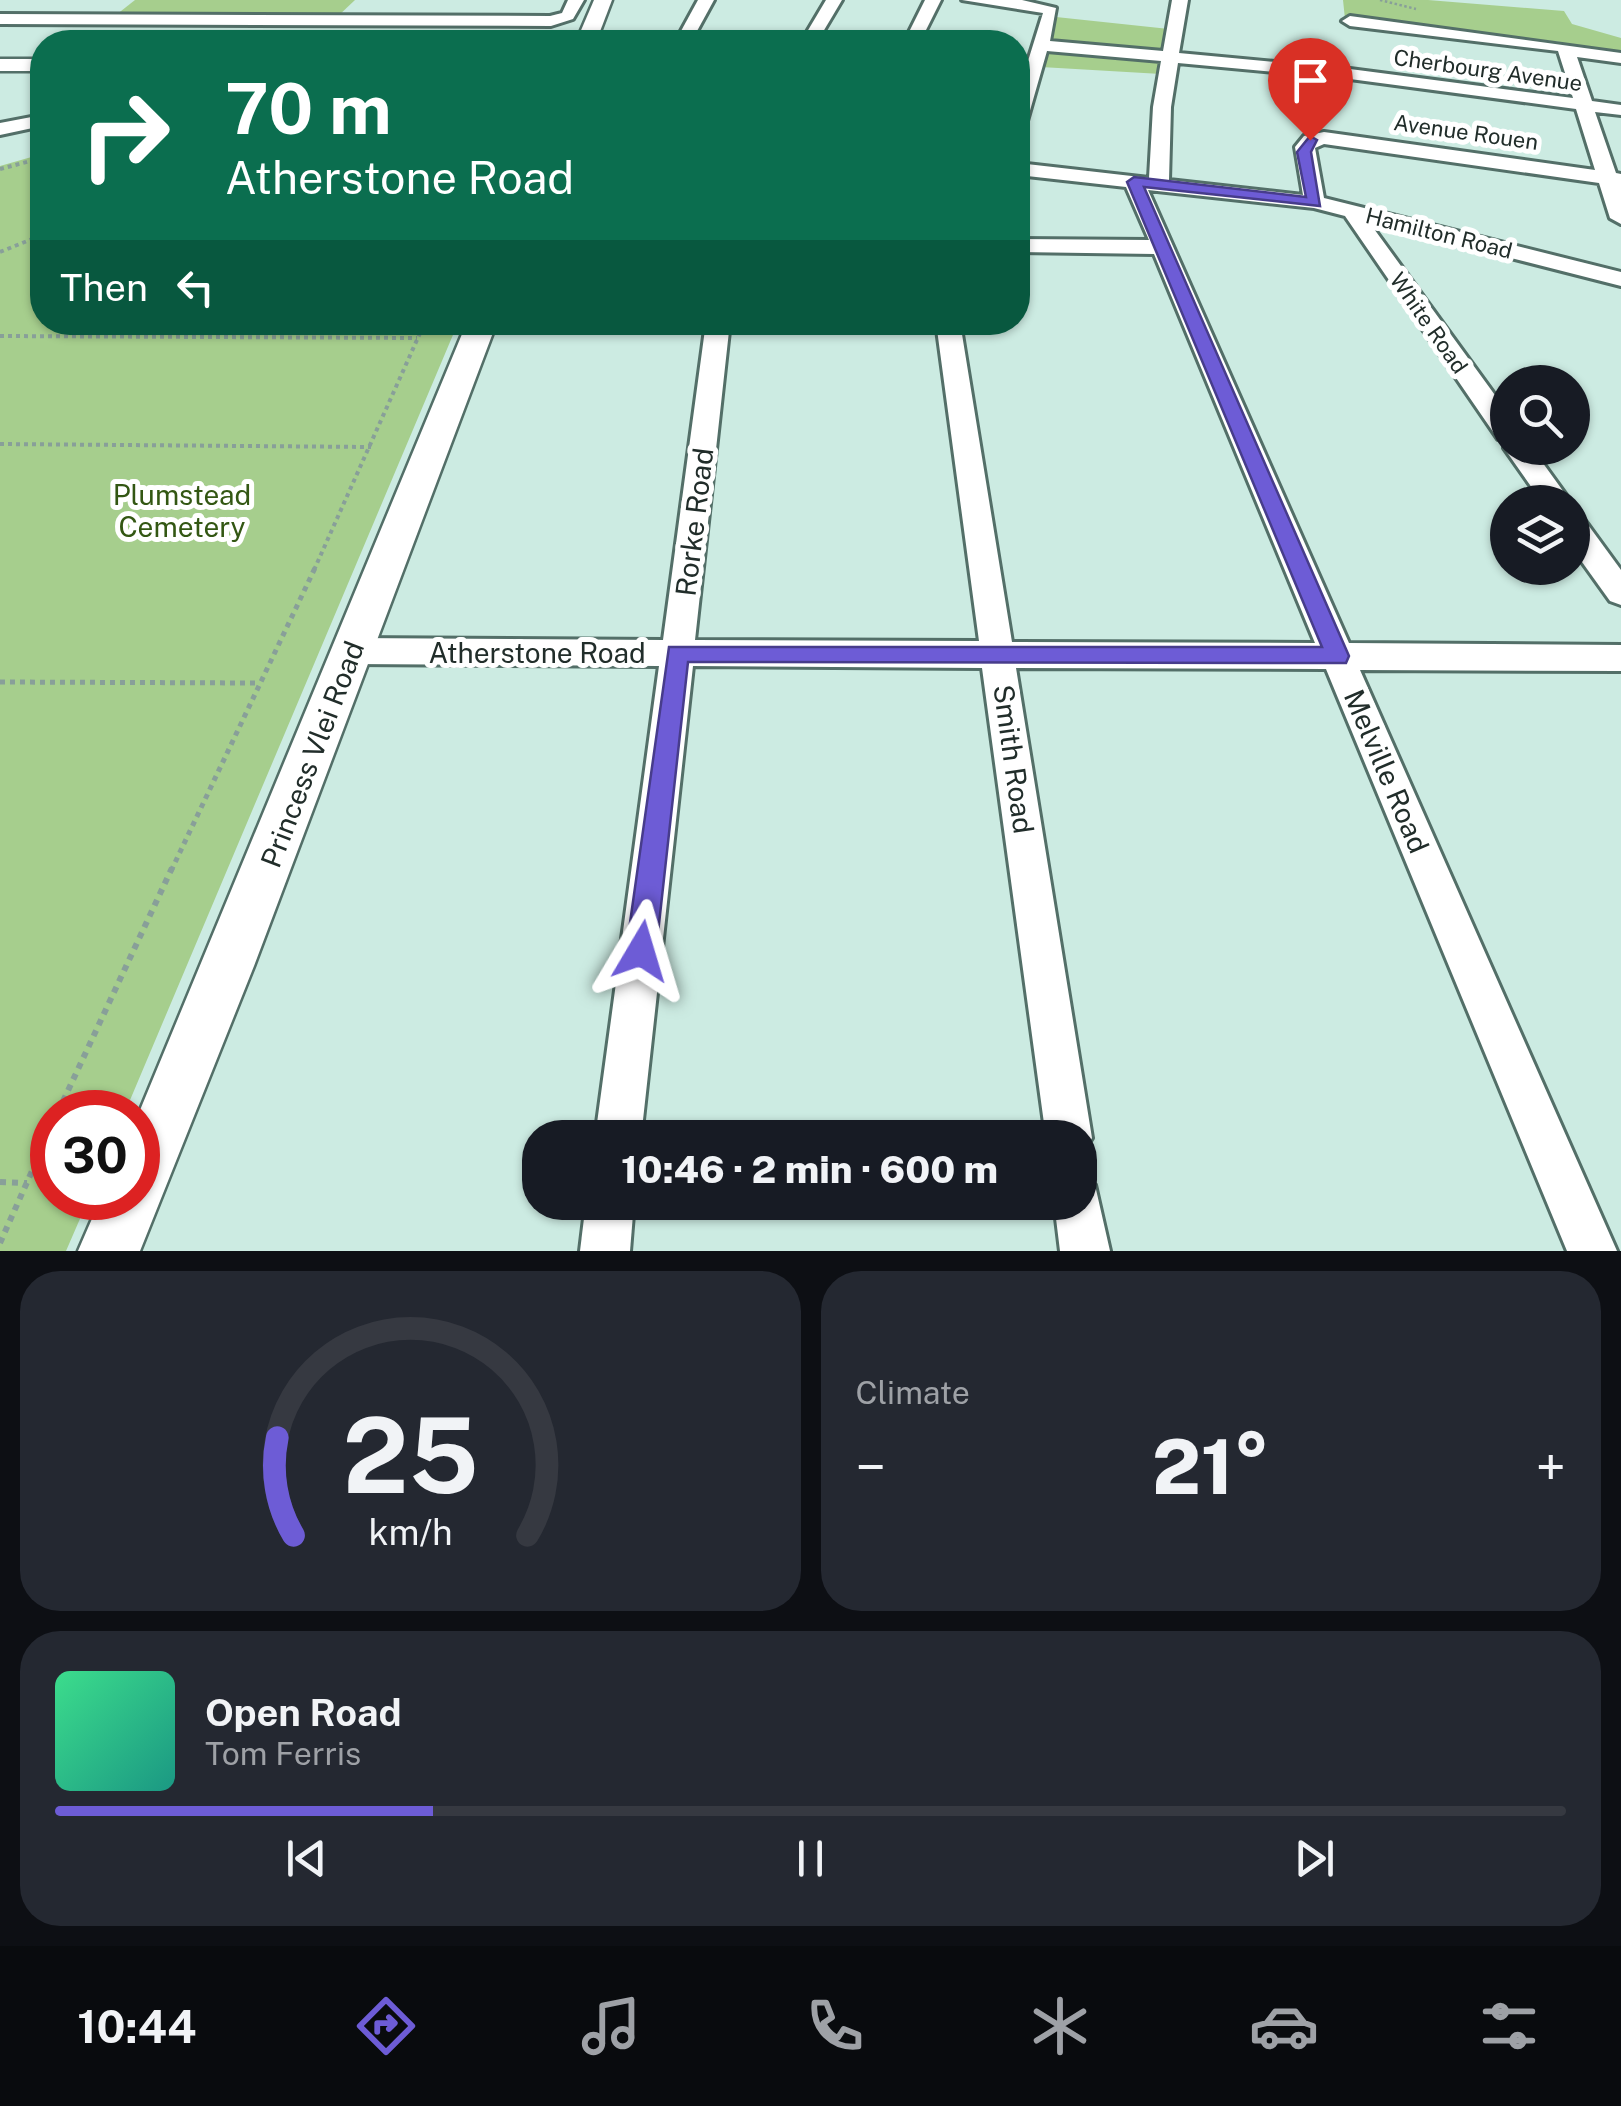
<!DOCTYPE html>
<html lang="en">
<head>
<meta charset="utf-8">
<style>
  :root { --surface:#171b24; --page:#242831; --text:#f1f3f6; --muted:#9ea1a6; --line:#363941; --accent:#6d5cd6 }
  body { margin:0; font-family:"Public Sans",sans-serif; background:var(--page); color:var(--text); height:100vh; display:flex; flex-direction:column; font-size:38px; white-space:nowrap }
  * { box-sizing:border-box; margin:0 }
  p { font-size:32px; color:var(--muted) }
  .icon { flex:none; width:55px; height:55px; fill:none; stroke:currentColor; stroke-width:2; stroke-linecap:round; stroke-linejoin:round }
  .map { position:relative; height:1251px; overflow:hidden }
  .panel { display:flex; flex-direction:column; gap:20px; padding:20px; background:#0d0f14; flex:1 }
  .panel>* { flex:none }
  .banner { position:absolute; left:30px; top:30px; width:1000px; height:305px; border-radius:40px; box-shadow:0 2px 8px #0004; background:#0b6e4f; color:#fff; overflow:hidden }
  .buttons { position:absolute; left:1490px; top:365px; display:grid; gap:20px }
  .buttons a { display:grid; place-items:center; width:100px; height:100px; border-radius:50%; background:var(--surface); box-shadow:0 2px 8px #0004; font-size:50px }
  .speed { position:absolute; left:30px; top:1090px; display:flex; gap:20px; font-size:50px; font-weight:700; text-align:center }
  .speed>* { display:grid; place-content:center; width:130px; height:130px; border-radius:50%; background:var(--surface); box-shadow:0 2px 8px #0004; line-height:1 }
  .speed .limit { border:15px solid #d22; background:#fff; color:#111 }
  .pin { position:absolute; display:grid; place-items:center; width:85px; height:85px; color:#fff; margin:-102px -42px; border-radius:50% 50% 50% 0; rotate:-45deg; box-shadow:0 0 10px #0007 }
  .pin .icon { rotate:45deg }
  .me { position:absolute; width:110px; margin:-55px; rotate:7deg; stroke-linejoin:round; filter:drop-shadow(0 0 8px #0008) }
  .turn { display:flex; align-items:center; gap:35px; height:210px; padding:0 30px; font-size:45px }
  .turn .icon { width:130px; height:130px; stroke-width:2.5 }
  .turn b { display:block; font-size:70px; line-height:85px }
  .then { display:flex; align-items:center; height:95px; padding:0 30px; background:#0003; gap:20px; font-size:38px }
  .big { font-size:75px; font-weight:800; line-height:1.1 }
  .panel .widget { flex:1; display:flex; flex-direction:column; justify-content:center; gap:15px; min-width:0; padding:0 35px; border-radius:40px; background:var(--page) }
  .panel .dial { align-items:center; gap:0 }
  .dial svg { height:260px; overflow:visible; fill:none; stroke:var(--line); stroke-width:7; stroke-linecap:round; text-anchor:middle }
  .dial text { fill:var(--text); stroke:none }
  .song { display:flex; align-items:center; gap:30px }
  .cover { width:120px; height:120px; border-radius:15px; background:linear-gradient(135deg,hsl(150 70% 55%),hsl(170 70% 35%)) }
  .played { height:10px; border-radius:5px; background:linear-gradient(90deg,var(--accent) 25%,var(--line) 25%) }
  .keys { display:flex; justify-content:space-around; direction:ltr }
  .heat { display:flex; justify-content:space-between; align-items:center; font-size:55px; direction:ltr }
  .panel .tiles { flex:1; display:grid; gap:20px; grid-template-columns:1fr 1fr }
  .widget:last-child { grid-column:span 2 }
  .trip { position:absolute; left:522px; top:1120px; width:575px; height:100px; border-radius:40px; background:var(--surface); box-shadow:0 2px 8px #0004; font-weight:800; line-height:100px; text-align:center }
  .menu { display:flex; height:160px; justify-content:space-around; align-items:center; background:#090b0e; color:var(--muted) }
  .menu .icon { width:70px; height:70px }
  .menu .selected { color:var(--accent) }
  .menu b { font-size:45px; color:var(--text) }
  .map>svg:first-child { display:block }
  .green { fill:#a6ce8d }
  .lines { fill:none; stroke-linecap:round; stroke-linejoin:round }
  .minor-casing { stroke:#536f68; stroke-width:6 }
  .tertiary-casing { stroke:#536f68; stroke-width:5 }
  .path-far3 { stroke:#889f99; stroke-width:2.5; stroke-dasharray:2.5 2.5; stroke-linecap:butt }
  .path-far2 { stroke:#889f99; stroke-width:4; stroke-dasharray:4 4; stroke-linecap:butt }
  .path-far1 { stroke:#889f99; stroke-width:5; stroke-dasharray:5 5; stroke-linecap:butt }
  .path { stroke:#889f99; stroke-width:6; stroke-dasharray:6 6; stroke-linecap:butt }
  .minor { fill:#fff; fill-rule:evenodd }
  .tertiary { fill:#fff; fill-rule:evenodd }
  .route { fill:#6d5cd6; stroke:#473c8b; stroke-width:2.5 }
  .labels { text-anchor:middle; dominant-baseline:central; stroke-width:10; stroke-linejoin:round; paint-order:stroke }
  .far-street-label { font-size:22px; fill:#212d2a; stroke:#fff }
  .park-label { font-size:28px; fill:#335713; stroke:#fff }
  .street-label { font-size:28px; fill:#212d2a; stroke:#fff }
</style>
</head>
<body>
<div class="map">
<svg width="1621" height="1251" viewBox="0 0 1621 1251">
  <rect width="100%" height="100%" fill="#ccebe2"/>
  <g class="green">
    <path d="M 135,0 L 355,0 L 337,17 L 116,15 Z"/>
    <path d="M 1343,0 L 1428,0 L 1564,11 L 1572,24 L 1621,38 L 1621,56 L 1571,49 L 1560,42 L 1376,22 L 1350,14 L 1345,19 Z"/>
    <path d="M 1056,17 L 1169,29 L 1165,49 L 1155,53 L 1049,41 Z"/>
    <path d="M 1047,50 L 1158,59 L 1163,62 L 1161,74 L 1041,67 Z"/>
    <path d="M 42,154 L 42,322 L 458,323 L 125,1112 L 52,1112 L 52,1198 L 89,1198 L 66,1251 L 0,1251 L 0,166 Z"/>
  </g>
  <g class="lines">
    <defs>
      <g id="minor">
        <path d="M 568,0 L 584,0 L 573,19 L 551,26 L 0,24 L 0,14 L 550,16 L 562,13 Z"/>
        <path d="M 698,0 L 714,0 L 691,42 L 675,42 Z"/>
        <path d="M 826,0 L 842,0 L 817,42 L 801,42 Z"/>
        <path d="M 925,0 L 941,0 L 920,42 L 904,42 Z"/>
        <path d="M 962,0 L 1022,0 L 1056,8 L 1050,41 L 1163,51 L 1172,0 L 1188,0 L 1179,53 L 1350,69 L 1573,98 L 1558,51 L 1350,26 L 1342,21 L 1350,16 L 1621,53 L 1621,63 L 1577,57 L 1592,101 L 1621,105 L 1621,115 L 1595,112 L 1616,173 L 1621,174 L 1621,224 L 1610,218 L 1599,183 L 1324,144 L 1315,148 L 1324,198 L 1621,272 L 1621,286 L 1369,222 L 1508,413 L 1508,442 L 1498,439 L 1345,216 L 1314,208 L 1148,190 L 1349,643 L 1621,645 L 1621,671 L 1360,670 L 1617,1251 L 1567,1251 L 1326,669 L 1016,668 L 1092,1138 L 1080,1157 L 1080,1138 L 1046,1138 L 982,668 L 693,666 L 641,1138 L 595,1138 L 659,666 L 352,664 L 340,660 L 335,651 L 340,642 L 352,638 L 663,640 L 706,322 L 730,322 L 695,640 L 979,641 L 936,322 L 960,322 L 1012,642 L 1315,643 L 1154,254 L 1018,252 L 1018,239 L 1149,240 L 1126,187 L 1018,175 L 1018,163 L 1149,178 L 1153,107 L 1161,61 L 1047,51 L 1027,121 L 1018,126 L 1018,93 L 1043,13 ZM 1178,63 L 1350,79 L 1576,109 L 1595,170 L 1324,132 L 1304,136 L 1295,147 L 1303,195 L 1169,180 L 1171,107 Z"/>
        <path d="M 42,115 L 42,126 L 0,135 L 0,123 Z"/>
        <path d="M 1508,443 L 1508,448 L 1532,448 L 1571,502 L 1542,502 L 1504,448 Z"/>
        <path d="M 1572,515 L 1583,518 L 1621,570 L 1621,605 L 1610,601 L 1572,548 Z"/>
        <path d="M 1080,1179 L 1095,1185 L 1110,1251 L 1060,1251 L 1054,1202 L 1080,1202 Z"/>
        <path d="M 586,1202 L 634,1202 L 630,1251 L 580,1251 Z"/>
      </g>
      <g id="tertiary">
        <path d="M 594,0 L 612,0 L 596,42 L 576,42 Z"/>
        <rect x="0" y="59" width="42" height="12"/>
        <path d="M 467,322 L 497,322 L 254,966 L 140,1251 L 78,1251 L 101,1198 L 138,1198 L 138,1115 Z"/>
      </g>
    </defs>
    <use href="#minor" class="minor-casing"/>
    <use href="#tertiary" class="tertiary-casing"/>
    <path class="path-far3" d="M 1380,0 L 1416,9"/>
    <g class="path-far2">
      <path d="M 0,169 L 42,158"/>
      <path d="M 0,252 L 42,235"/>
      <path d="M 0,336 L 417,338"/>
      <path d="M 0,444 L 371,447"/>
      <path d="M 314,570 L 425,322"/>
    </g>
    <g class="path-far1">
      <path d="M 0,682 L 257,683"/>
      <path d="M 171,871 L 315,568"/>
    </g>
    <g class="path">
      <path d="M 58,1112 L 172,868"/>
      <path d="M 0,1182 L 27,1183"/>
      <path d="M 0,1243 L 52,1126"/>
    </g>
    <use href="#minor" class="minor"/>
    <use href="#tertiary" class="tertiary"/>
  </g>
  <path class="route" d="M 1310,136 L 1317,140 L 1311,152 L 1320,206 L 1144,187 L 1349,656 L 1346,663 L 688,662 L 656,951 L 651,961 L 641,966 L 631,961 L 626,951 L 669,647 L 1322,647 L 1127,182 L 1134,177 L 1306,197 L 1297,152 Z"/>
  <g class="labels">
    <g class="far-street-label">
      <text transform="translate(1488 70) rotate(8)">Cherbourg Avenue</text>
      <text transform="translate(1466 132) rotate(8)">Avenue Rouen</text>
      <text transform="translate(1439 233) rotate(14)">Hamilton Road</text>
      <text transform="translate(1429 323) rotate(55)">White Road</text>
    </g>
    <g class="park-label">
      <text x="182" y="494">Plumstead<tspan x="182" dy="32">Cemetery</tspan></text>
    </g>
    <g class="street-label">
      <text transform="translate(694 522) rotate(-83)">Rorke Road</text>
      <text x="537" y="652">Atherstone Road</text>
      <text transform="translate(312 754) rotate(-69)">Princess Vlei Road</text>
      <text transform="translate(1014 759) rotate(82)">Smith Road</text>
      <text transform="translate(1387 771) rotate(67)">Melville Road</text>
    </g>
  </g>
</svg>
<div class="buttons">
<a><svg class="icon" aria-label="search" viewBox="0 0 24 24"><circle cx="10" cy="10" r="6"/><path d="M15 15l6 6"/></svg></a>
<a><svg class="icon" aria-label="layers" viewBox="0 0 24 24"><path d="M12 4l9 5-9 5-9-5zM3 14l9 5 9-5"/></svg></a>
</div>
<div class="speed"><div class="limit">30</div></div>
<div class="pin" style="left:1310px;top:140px;background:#d93025"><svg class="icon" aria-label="arrive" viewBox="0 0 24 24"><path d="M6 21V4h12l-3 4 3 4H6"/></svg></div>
<svg class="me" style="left:641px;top:951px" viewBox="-20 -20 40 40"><path d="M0-17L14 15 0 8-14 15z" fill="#6d5cd6" stroke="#fff" stroke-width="4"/></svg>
<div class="trip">10:46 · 2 min · 600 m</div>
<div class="banner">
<div class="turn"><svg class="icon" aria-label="right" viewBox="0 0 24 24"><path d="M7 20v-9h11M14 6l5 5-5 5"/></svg><div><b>70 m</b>Atherstone Road</div></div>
<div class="then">Then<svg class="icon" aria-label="left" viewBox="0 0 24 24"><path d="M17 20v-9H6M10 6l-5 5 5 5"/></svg></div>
</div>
</div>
<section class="panel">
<div class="tiles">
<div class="widget dial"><svg viewBox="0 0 100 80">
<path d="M14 69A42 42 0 1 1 86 69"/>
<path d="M14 69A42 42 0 0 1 9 39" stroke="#6d5cd6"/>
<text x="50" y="56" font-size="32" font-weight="700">25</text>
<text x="50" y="72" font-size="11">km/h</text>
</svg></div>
<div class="widget"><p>Climate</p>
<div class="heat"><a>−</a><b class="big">21°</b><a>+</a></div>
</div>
<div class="widget">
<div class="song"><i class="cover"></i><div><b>Open Road</b><p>Tom Ferris</p></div></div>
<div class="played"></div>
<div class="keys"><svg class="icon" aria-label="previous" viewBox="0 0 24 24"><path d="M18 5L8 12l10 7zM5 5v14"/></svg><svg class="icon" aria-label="pause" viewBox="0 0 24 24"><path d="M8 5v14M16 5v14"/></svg><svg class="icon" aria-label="next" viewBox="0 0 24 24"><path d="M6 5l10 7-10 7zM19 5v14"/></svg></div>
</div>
</div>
</section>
<nav class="menu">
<b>10:44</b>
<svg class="icon selected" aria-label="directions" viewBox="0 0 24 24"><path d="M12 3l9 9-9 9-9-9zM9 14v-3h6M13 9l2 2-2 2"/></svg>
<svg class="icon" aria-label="music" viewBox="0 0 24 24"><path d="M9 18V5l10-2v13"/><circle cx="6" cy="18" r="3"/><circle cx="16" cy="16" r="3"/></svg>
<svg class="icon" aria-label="phone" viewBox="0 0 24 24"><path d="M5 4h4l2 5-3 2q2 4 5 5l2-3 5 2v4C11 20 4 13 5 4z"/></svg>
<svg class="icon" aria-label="climate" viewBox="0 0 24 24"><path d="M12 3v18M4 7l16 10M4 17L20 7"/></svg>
<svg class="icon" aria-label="car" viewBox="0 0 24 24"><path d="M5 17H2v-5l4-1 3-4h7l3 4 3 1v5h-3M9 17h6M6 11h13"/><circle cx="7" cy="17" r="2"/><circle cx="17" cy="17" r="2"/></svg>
<svg class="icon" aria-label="filters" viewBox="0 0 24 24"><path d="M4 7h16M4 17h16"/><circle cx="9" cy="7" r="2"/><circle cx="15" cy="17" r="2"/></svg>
</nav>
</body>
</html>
